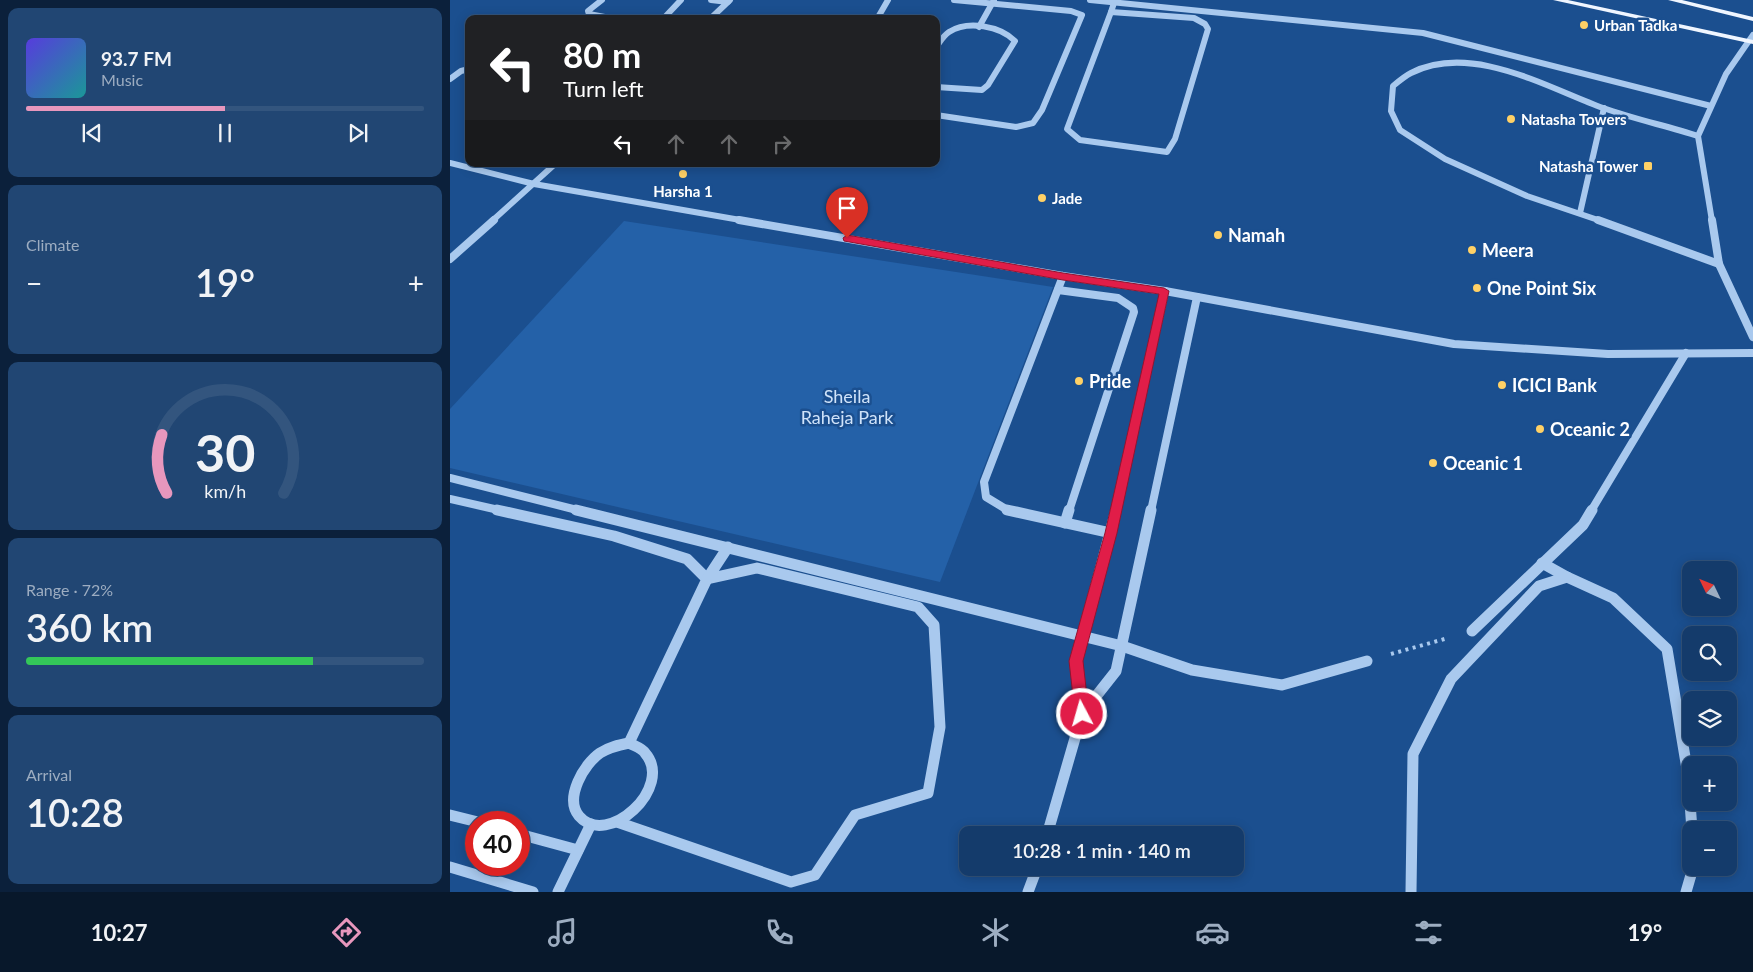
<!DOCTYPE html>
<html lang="en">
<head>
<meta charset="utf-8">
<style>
  :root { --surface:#143b6b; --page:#214673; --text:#f1f3f6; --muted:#9dadc1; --line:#33557e; --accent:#e797bd }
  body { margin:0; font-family:Lato,sans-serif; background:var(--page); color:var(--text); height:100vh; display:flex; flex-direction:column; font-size:19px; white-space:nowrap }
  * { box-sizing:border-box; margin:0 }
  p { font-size:16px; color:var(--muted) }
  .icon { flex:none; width:28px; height:28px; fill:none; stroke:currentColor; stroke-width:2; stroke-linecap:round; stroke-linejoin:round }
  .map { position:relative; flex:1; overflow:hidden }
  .panel { display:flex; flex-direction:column; gap:8px; padding:8px; background:#0b203b; width:450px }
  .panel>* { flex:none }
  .top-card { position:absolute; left:15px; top:15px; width:475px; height:152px; border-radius:10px; box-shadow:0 2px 12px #0003,0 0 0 1px var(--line); background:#202124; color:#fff; overflow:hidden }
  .needle { width:32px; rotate:313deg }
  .buttons { position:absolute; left:1232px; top:561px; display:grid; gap:10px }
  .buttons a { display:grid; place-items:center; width:55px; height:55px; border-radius:10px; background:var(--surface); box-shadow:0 2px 12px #0003,0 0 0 1px var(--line); font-size:25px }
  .speed { position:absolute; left:15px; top:811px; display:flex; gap:10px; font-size:25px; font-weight:700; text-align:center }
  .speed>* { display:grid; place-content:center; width:65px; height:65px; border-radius:50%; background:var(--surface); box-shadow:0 2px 12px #0003,0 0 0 1px var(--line); line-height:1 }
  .speed .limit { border:8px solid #d22; background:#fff; color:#111 }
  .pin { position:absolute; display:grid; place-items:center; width:42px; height:42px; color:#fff; margin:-51px -21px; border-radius:50% 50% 50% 0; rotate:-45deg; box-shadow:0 0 5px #0007 }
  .pin .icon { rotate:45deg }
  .me { position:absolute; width:55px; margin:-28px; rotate:354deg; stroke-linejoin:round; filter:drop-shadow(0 0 4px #0008) }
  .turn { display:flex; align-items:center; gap:18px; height:105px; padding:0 15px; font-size:22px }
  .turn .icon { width:65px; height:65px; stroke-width:2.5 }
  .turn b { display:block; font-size:35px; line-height:42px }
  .lanes { display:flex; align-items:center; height:48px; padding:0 15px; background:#0003; justify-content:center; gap:25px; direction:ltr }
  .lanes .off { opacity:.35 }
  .big { font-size:38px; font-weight:600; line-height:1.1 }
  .panel .widget { flex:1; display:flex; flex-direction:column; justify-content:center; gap:8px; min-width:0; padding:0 18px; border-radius:10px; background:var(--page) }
  .panel .dial { align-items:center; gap:0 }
  .dial svg { height:130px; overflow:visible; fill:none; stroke:var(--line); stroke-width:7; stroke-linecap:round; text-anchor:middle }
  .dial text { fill:var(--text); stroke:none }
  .song { display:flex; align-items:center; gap:15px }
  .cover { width:60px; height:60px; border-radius:8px; background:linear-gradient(135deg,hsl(250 70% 55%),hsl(180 70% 35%)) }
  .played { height:5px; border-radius:2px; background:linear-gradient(90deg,var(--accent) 50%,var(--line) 50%) }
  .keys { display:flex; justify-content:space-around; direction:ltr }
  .heat { display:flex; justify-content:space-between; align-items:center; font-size:28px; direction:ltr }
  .charge { height:8px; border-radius:4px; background:linear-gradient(90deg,#34c759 72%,var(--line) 0) }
  .trip { position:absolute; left:509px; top:826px; width:285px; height:50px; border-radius:10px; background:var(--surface); box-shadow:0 2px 12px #0003,0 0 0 1px var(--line); font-weight:600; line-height:50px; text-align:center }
  .tabs { display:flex; height:80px; justify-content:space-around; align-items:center; background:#08182b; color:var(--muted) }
  .tabs .icon { width:35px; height:35px }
  .tabs .on { color:var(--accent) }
  .tabs b { font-size:22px; color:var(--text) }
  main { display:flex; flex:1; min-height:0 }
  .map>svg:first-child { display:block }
  .green { fill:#2461a8 }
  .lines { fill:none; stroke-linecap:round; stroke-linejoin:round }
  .path { stroke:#a9c9ee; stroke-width:4; stroke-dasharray:3 4.5; stroke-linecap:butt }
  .minor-far2 { stroke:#a9c9ee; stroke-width:6 }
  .minor-far1 { stroke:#a9c9ee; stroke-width:8 }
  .minor { stroke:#a9c9ee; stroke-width:11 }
  .major { fill:#f0f6ff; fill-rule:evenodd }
  .route { fill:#e11d48; stroke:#92132f }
  .poi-dot { fill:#ffd166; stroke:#1b4f8f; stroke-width:2 }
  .labels { text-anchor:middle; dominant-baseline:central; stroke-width:5; stroke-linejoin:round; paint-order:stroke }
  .far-poi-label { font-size:15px; font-weight:bold; fill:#fff; stroke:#1b4f8f; text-anchor:start }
  .poi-label { font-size:18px; font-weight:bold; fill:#fff; stroke:#1b4f8f; text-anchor:start }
  .park-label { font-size:18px; fill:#cfe3fa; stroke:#1b4f8f }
</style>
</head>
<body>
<main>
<section class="panel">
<div class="widget">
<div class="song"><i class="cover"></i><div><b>93.7 FM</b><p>Music</p></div></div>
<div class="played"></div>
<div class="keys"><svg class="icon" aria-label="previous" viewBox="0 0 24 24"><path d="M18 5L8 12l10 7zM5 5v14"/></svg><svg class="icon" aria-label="pause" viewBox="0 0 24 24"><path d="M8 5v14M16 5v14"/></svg><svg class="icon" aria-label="next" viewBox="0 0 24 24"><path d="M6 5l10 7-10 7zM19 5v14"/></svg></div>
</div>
<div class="widget"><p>Climate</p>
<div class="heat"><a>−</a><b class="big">19°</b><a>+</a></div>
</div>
<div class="widget dial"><svg viewBox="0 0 100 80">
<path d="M14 69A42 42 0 1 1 86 69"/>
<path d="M14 69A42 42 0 0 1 11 33" stroke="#e797bd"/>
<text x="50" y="56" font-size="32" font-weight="700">30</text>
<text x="50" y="72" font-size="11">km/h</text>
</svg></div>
<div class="widget"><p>Range · 72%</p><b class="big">360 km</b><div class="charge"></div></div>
<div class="widget"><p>Arrival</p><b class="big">10:28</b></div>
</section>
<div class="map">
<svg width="1303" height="892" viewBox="0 0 1303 892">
  <rect width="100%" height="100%" fill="#1b4f8f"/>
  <path class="green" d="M 174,221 L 603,287 L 490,582 L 0,468 L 0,409 Z"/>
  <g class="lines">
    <path class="path" d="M 941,654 L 998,638"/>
    <g class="minor-far2">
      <path d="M 152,0 L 138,11 L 139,14 L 165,19"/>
      <path d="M 261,0 L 278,2"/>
      <path d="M 640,0 L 973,33 L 1261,106"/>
      <path d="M 661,12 L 744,18 L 755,24 L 758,29 L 725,139 L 717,152 L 630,140 L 617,129 Z"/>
      <path d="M 661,12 L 664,3"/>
      <path d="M 213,19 L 231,0"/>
      <path d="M 260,19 L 280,0"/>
      <path d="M 427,19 L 438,0"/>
      <path d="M 529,27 L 544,0"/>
      <path d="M 486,47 C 490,42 493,36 499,32 C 518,20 550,26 565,41 L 538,85 L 532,90 L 486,87"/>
      <path d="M 0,79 L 11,71 L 19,69"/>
      <path d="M 486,115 L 566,127 L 583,123 L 592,110 L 632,15 L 621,11 L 504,0"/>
      <path d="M 0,163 L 84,184 L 296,221"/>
      <path d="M 1130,213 L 1154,108"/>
      <path d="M 42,221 L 105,164"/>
      <path d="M 1151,221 L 1077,196 L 995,159 L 950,130 L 941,111 L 943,86 C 949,81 955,76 961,73 C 1021,42 1098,88 1153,108 C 1184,119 1217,126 1248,136"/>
      <path d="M 1262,221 L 1248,136 L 1276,74 L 1303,35"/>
    </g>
    <g class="minor-far1">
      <path d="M 289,220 L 613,276 L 715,291 L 1004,344 L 1158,354 L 1303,353"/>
      <path d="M 1148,220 L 1269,264"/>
      <path d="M 1262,220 L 1269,264 L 1303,337"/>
      <path d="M 0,259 L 44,220"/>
      <path d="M 608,290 L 668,298 L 683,308 L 684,312 L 619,511"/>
      <path d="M 0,478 L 131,511"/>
      <path d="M 0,499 L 53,511"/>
      <path d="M 559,511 L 536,497 L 534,482 L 613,276"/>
      <path d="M 666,511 L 715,291"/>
      <path d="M 701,511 L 747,297"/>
      <path d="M 1141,511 L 1236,353"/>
    </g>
    <g class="minor">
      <path d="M 47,510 L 164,536 L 237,559 L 257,579 L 179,743"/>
      <path d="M 126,510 L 672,646 L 742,670 L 832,685 L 917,661"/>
      <path d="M 557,510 L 661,533"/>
      <path d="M 615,523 L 619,510"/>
      <path d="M 1092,563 L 1117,577 L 1163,598 L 1217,649 L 1238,775 L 1242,830"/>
      <path d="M 1022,631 L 1133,525 L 1142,510"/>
      <path d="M 632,714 L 666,671 L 701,510"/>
      <path d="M 179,743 C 184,746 192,748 195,753 C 225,787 157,849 129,816 C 114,798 134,764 150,753 C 159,747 169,745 179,743 Z"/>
      <path d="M 0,815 L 28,822"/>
      <path d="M 167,822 L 341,882 L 365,875 L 405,815 L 478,793 L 490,727 L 484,625 L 468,607 L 307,568 L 257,579 L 278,547"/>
      <path d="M 69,834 L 128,850"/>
      <path d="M 597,835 L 632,714 L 626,661 L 666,510"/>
      <path d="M 0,867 L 83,892"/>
      <path d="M 108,892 L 141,824"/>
      <path d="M 578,892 L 587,868"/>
      <path d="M 961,892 L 963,754 L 1001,679 L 1089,586 L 1117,577"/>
      <path d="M 1236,892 L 1243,868"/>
    </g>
    <g class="major">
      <path d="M 1103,0 L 1118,0 L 1303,40 L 1303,44 Z"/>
      <path d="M 1218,0 L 1232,0 L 1303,17 L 1303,21 Z"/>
    </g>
  </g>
  <path class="route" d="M 397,235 L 613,273 L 714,288 L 719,291 L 667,533 L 633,661 L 639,714 L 637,719 L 632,721 L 627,719 L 625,714 L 619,661 L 655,533 L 709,294 L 613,280 L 394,241 L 393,238 Z"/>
  <g class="poi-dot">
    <circle cx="1134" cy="25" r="5"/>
    <circle cx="1061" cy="119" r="5"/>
    <rect x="1193" y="161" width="10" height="10" rx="2.5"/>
    <circle cx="233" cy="174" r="5"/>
    <circle cx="592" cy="198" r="5"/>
    <circle cx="768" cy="235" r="5"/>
    <circle cx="1022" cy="250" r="5"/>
    <circle cx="1027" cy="288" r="5"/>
    <circle cx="629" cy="381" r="5"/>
    <circle cx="1052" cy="385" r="5"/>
    <circle cx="1090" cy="429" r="5"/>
    <circle cx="983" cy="463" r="5"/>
  </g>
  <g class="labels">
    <g class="far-poi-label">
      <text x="1144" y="25">Urban Tadka</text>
      <text x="1071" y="119">Natasha Towers</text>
      <text x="1188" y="166" text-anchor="end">Natasha Tower</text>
      <text x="233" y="191" text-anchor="middle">Harsha 1</text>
      <text x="602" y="198">Jade</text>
    </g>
    <g class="poi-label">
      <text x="778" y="235">Namah</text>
      <text x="1032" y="250">Meera</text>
      <text x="1037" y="288">One Point Six</text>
      <text x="639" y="381">Pride</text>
      <text x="1062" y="385">ICICI Bank</text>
      <text x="1100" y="429">Oceanic 2</text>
      <text x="993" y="463">Oceanic 1</text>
    </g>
    <g class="park-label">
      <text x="397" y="396">Sheila<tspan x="397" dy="21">Raheja Park</tspan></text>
    </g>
  </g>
</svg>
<div class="buttons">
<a><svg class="needle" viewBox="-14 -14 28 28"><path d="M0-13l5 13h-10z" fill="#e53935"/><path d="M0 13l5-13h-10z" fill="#9dadc1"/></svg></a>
<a><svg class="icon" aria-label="search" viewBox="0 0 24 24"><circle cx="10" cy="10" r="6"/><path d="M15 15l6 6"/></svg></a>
<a><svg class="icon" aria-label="layers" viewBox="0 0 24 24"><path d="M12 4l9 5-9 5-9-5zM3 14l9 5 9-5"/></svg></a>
<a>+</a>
<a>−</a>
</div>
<div class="speed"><div class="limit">40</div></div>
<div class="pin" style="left:397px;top:238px;background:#d93025"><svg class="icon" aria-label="arrive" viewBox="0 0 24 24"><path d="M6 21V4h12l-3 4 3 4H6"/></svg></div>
<svg class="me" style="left:632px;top:714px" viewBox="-20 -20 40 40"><circle r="17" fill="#e11d48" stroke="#fff" stroke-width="3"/><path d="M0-11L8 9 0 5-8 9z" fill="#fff"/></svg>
<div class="trip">10:28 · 1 min · 140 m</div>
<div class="top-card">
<div class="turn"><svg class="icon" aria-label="left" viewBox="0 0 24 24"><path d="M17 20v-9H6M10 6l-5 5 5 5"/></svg><div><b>80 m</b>Turn left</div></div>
<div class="lanes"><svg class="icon" aria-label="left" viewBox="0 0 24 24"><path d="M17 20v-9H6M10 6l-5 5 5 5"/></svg><svg class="icon off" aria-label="ahead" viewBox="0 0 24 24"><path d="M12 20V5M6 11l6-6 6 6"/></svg><svg class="icon off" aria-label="ahead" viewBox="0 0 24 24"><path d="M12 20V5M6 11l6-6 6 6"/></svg><svg class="icon off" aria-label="right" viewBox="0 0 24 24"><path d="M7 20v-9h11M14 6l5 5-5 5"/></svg></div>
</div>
</div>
</main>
<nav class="tabs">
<b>10:27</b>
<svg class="icon on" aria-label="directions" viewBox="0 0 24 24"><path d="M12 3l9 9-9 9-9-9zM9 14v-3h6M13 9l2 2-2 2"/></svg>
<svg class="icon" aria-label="music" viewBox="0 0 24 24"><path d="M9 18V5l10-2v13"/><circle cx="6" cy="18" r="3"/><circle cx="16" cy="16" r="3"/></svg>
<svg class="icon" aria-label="phone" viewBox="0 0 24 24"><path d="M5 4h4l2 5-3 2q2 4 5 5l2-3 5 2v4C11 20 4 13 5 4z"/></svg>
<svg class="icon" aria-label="climate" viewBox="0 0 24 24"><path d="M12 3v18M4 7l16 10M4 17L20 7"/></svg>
<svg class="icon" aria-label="car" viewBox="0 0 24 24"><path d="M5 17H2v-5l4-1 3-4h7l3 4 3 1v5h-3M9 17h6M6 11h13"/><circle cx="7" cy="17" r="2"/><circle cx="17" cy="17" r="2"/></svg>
<svg class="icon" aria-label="filters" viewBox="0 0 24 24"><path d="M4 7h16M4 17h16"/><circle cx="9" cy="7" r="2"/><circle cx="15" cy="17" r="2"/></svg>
<b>19°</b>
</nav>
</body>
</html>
